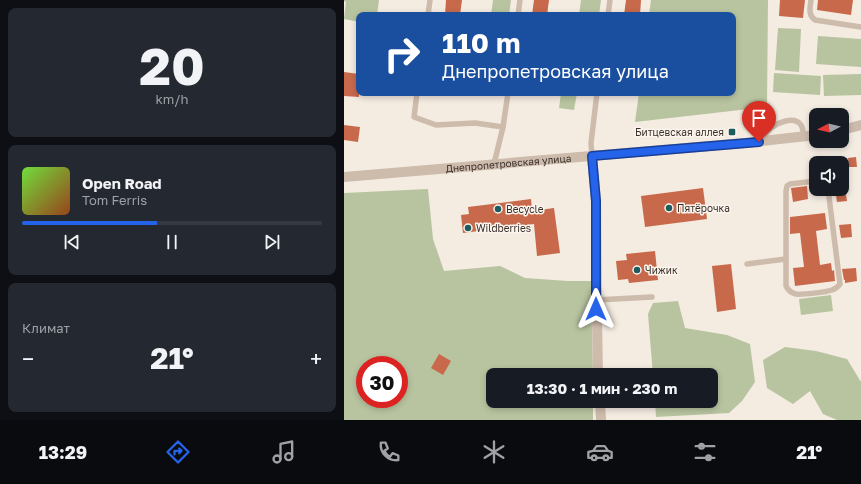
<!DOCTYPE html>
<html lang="ru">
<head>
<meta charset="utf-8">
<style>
  :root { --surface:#171b24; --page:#242831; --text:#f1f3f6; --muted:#9ea1a6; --line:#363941; --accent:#2563eb }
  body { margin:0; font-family:"Golos Text",sans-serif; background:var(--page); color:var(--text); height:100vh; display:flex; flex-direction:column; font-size:15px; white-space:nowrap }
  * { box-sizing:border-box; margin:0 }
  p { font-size:13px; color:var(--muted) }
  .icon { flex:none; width:22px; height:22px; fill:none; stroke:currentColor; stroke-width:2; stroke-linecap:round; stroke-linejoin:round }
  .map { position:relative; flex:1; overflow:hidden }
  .sheet { display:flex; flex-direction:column; gap:8px; padding:8px; background:#0d0f14; width:344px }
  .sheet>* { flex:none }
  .hud { position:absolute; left:12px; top:12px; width:380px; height:84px; border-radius:8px; box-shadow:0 2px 6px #0003; background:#1a4fa0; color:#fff; overflow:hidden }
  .needle { width:26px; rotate:263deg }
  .controls { position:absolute; left:465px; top:108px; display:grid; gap:8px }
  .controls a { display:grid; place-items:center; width:40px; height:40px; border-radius:8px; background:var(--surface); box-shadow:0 2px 6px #0003; font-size:20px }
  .speed { position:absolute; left:12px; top:356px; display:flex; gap:8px; font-size:20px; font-weight:700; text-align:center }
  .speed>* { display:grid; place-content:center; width:52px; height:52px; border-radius:50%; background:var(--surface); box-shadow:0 2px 6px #0003; line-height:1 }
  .speed .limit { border:6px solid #d22; background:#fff; color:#111 }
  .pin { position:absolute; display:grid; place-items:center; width:34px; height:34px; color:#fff; margin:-41px -17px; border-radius:50% 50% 50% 0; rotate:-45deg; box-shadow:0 0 4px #0007 }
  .pin .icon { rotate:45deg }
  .me { position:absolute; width:44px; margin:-22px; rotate:0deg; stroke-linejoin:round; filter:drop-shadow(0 0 3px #0008) }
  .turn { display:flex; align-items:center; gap:14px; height:84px; padding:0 20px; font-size:18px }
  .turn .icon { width:52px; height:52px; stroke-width:2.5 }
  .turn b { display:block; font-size:28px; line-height:34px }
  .big { font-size:30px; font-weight:700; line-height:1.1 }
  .sheet .card { flex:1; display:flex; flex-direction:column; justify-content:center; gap:6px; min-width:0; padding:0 14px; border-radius:8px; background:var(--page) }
  .sheet .dial { align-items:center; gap:0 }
  .dial b { font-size:52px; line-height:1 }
  .song { display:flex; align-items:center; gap:12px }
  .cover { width:48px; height:48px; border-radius:6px; background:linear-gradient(135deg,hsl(100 70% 55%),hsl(20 70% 35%)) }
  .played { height:4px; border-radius:2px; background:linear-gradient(90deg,var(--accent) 45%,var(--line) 45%) }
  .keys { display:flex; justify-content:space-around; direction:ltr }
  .heat { display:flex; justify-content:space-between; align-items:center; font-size:22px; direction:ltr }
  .trip { position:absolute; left:142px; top:368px; width:232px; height:40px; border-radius:8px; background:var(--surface); box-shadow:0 2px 6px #0003; font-weight:700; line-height:40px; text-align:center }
  .tab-bar { display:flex; height:64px; justify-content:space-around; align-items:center; background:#090b0e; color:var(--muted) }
  .tab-bar .icon { width:28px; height:28px }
  .tab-bar .current { color:var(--accent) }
  .tab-bar b { font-size:18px; color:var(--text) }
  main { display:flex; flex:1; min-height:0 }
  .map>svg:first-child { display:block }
  .green { fill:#b8c4a0; fill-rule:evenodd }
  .building { fill:#c8694b }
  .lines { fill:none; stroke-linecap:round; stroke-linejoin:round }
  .service { stroke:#cdbbac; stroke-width:5.5 }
  .minor { stroke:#cdbbac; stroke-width:10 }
  .tertiary { stroke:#cdbbac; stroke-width:10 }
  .route-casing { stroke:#184099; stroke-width:10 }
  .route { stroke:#2563eb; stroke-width:7 }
  .poi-dot { fill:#1f5a5e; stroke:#fbf5ee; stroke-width:1.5 }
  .labels { text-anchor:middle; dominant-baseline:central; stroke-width:3; stroke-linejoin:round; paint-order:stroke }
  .poi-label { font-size:10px; fill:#3b302b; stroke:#fbf5ee; text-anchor:start }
  .street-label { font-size:10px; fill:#3b302b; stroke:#fbf5ee }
</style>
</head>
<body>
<main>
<section class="sheet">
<div class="card dial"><b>20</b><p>km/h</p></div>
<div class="card">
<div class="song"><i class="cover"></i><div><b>Open Road</b><p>Tom Ferris</p></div></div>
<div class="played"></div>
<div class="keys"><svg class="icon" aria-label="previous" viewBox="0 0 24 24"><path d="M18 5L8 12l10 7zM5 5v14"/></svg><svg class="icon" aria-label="pause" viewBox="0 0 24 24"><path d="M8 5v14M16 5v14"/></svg><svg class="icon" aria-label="next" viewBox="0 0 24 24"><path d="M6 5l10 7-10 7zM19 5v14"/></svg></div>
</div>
<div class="card"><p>Климат</p>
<div class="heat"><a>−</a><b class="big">21°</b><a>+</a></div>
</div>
</section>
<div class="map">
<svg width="517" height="420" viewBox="0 0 517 420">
  <rect width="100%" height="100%" fill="#f4ebe1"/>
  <g class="green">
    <path d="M 0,0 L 35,0 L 33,15 L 15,15 L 15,22 L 0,19 L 2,2 L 0,1 Z"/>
    <path d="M 149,0 L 167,0 L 165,15 L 147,15 Z"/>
    <path d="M 237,0 L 257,0 L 255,15 L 235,15 Z"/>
    <path d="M 307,0 L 424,0 L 423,107 L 291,122 L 295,93 L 389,93 L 389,15 L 305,15 Z"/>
    <path d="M 434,28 L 457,29 L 455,72 L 431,70 Z"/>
    <path d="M 474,36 L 517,39 L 517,67 L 472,64 Z"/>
    <path d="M 430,73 L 477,76 L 476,95 L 429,92 Z"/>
    <path d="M 517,74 L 517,95 L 480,96 L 479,75 Z"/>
    <path d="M 217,93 L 233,93 L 230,110 L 215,108 Z"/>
    <path d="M 84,189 L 89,239 L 100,271 L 156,266 L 181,278 L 224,281 L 247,281 L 249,375 L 149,375 L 149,401 L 249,401 L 249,420 L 0,420 L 0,193 ZM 21,365 L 55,365 L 55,399 L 21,399 Z"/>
    <path d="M 487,295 L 489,311 L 457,315 L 455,299 Z"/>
    <path d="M 334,301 L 341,328 L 383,335 L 406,344 L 411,382 L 398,401 L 385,413 L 312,417 L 311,401 L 367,401 L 367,375 L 309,375 L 304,314 L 309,303 Z"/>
    <path d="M 441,347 L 472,351 L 503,359 L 517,382 L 517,420 L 493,420 L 479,414 L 466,391 L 449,404 L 423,388 L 419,360 Z"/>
  </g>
  <g class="building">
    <path d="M 102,0 L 118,0 L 116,15 L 101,15 Z"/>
    <path d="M 190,0 L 205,0 L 203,15 L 188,15 Z"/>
    <path d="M 282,0 L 297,0 L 296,15 L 280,15 Z"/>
    <path d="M 436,0 L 461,0 L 459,18 L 435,16 Z"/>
    <path d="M 474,0 L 509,0 L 507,15 L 473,10 Z"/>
    <path d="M 0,72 L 15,74 L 15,97 L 0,96 Z"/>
    <path d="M 0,125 L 16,127 L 14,142 L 0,140 Z"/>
    <path d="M 512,157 L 513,167 L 505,167 L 504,158 Z"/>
    <path d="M 463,186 L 464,199 L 449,202 L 447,188 Z"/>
    <path d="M 359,188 L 363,219 L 301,227 L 297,196 Z"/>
    <path d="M 498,188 L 501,188 L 503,201 L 493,202 L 491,189 Z"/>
    <path d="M 187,199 L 188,211 L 210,208 L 216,253 L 193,256 L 190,224 L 119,233 L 117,215 L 125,214 L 124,207 Z"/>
    <path d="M 481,213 L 483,229 L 472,231 L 476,265 L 487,263 L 488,271 L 490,270 L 491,281 L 451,286 L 449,268 L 460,267 L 456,233 L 446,234 L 446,217 Z"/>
    <path d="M 507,224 L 508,237 L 497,238 L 495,225 Z"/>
    <path d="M 311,251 L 314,280 L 285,283 L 284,279 L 274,280 L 272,261 L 283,260 L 282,254 Z"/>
    <path d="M 387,264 L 392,309 L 373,312 L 368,266 Z"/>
    <path d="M 512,268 L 513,281 L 501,283 L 501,280 L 500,280 L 498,269 Z"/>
    <path d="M 95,354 L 107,361 L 99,375 L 87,368 Z"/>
  </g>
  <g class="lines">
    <g class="service">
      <path d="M 467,0 C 466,8 464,15 471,20 L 517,27"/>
      <path d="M 84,15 L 86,0"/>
      <path d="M 174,15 L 176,0"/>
      <path d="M 264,15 L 266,0"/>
      <path d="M 73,93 L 70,117 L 92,125 L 131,123 L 159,127 L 150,164"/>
      <path d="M 159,127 L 164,93"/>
      <path d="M 415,141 C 419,137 422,133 426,129 C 433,123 450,115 457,125 C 459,128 459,133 460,137"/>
      <path d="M 248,156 L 247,143 L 253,93"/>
      <path d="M 472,181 L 446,184 L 443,186 L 442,191 L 442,286 C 444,290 447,293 452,294 C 458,295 482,292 488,290 C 491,289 494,287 496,284 L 484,189"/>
      <path d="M 403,264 L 442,259"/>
      <path d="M 252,300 L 308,297"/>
    </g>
    <g class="minor">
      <path d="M 248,156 L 252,201 L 253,318 L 254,375"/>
      <path d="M 256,401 L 257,420"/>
    </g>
    <g class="tertiary">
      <path d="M 498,130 L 517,125"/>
      <path id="s1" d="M 0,177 L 401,143 L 472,135"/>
    </g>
  </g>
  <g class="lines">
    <defs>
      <path id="route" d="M 252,309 L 252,201 L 248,156 L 415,142"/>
    </defs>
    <use href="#route" class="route-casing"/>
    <use href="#route" class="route"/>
  </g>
  <g class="poi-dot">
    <rect x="384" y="128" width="8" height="8" rx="2"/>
    <circle cx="325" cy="208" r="4"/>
    <circle cx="154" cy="209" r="4"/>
    <circle cx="124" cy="228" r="4"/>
    <circle cx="293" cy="270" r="4"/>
  </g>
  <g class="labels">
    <g class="poi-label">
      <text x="380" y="132" text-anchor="end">Битцевская аллея</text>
      <text x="333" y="208">Пятёрочка</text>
      <text x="162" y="209">Becycle</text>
      <text x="132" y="228">Wildberries</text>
      <text x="301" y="270">Чижик</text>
    </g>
    <g class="street-label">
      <text stroke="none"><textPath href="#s1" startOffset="165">Днепропетровская улица</textPath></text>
    </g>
  </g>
</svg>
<div class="controls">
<a><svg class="needle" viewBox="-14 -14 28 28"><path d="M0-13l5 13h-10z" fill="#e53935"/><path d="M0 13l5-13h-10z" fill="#9ea1a6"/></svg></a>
<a><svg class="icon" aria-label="sound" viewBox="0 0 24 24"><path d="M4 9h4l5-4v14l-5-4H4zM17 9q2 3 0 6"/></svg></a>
</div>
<div class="speed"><div class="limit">30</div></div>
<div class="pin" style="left:415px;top:142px;background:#d93025"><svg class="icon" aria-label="arrive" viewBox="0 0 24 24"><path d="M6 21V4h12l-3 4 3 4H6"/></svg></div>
<svg class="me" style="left:252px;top:309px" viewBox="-20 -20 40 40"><path d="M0-17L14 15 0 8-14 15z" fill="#2563eb" stroke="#fff" stroke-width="4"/></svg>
<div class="trip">13:30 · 1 мин · 230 m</div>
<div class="hud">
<div class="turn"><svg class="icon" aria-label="right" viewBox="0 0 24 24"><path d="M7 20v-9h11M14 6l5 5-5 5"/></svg><div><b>110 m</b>Днепропетровская улица</div></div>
</div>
</div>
</main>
<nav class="tab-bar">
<b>13:29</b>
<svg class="icon current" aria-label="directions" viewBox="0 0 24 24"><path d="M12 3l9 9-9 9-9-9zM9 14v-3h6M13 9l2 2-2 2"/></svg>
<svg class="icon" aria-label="music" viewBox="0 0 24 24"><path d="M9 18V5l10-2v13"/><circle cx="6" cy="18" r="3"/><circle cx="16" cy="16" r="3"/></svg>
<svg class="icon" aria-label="phone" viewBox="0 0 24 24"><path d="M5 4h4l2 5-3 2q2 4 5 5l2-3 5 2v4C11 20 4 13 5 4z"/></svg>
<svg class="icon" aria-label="climate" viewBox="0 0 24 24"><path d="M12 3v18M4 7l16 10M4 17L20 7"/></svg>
<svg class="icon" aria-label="car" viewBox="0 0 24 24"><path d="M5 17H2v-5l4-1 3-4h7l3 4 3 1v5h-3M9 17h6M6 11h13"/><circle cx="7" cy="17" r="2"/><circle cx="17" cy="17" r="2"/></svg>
<svg class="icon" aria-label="filters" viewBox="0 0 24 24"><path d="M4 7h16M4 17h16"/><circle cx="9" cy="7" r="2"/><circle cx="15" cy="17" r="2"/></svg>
<b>21°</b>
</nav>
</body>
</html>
